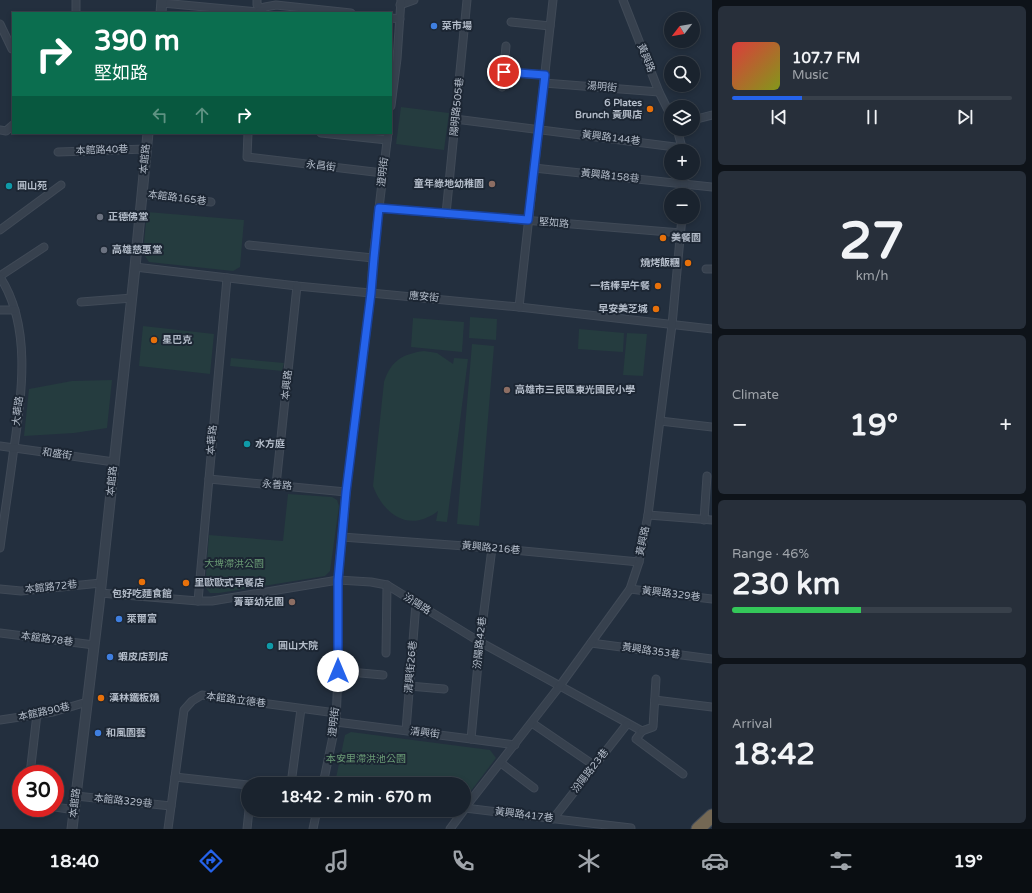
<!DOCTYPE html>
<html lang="en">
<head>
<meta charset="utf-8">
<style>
  :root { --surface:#1a232e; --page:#272f3a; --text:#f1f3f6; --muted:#9fa4aa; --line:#38404a; --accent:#2563eb }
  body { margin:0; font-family:"Varela Round","Noto Sans TC",sans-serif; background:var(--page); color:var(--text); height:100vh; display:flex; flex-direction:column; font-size:15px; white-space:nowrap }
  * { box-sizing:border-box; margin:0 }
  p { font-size:13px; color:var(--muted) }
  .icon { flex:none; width:22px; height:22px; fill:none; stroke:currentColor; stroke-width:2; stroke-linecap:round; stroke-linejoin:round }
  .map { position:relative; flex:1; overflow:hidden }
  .sheet { display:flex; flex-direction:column; gap:6px; padding:6px; background:#0e1319; width:320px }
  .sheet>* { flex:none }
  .guide { position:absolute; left:12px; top:12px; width:380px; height:122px; border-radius:0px; box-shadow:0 2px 6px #0003,0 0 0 1px var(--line); background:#0b6e4f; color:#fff; overflow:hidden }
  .needle { width:26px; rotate:239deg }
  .buttons { position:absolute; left:664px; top:12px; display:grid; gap:8px }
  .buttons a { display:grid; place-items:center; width:36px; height:36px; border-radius:50%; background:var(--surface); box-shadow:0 2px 6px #0003,0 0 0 1px var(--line); font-size:20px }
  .speed { position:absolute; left:12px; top:765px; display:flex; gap:8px; font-size:20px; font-weight:700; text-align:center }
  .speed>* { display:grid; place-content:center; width:52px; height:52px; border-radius:50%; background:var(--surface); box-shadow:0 2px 6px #0003,0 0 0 1px var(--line); line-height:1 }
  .speed .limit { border:6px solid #d22; background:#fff; color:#111 }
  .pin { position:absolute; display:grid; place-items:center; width:34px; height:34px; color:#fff; margin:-17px; border:2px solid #fff; border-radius:50%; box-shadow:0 1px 4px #0007 }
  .me { position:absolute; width:44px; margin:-22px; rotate:0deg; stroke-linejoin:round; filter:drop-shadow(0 0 3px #0008) }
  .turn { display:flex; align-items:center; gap:14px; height:84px; padding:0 16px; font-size:18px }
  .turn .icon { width:52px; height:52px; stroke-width:2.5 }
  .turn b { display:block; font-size:28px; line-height:34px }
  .lanes { display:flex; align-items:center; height:38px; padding:0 16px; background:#0003; justify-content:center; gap:20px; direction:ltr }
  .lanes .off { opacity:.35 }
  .big { font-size:30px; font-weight:700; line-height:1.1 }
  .sheet .widget { flex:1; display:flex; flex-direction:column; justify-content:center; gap:6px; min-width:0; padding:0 14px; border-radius:6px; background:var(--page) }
  .sheet .dial { align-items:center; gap:0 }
  .dial b { font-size:52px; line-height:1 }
  .song { display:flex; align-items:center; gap:12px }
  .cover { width:48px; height:48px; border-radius:6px; background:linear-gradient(135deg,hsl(0 70% 55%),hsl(70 70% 35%)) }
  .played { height:4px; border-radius:2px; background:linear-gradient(90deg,var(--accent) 25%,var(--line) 25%) }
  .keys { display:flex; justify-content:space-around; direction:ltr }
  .heat { display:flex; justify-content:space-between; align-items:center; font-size:22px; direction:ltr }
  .charge { height:6px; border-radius:3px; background:linear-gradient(90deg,#34c759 46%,var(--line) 0) }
  .trip { position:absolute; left:241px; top:777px; width:230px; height:40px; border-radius:20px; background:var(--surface); box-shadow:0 2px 6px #0003,0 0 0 1px var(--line); font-weight:700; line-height:40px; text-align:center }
  .menu { display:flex; height:64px; justify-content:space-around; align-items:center; background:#0a0e12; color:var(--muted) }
  .menu .icon { width:28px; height:28px }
  .menu .selected { color:var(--accent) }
  .menu b { font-size:18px; color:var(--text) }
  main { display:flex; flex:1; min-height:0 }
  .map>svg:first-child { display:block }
  .green { fill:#253c3f }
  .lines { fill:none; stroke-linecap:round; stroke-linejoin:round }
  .minor-casing { stroke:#404a57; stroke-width:9 }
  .tertiary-casing { stroke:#404a57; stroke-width:11 }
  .motorway-casing { stroke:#424c59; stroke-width:15 }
  .minor { stroke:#37414e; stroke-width:7 }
  .tertiary { stroke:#37414e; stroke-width:9 }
  .motorway { stroke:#746854; stroke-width:13 }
  .route-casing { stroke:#184099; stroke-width:10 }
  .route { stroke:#2563eb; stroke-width:7 }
  .shop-dot { fill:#3f7fe0; stroke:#1c2633; stroke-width:1.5 }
  .food-dot { fill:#e8710a; stroke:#1c2633; stroke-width:1.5 }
  .education-dot { fill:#8d6e63; stroke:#1c2633; stroke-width:1.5 }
  .culture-dot { fill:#0f9aa8; stroke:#1c2633; stroke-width:1.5 }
  .worship-dot { fill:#6b7280; stroke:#1c2633; stroke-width:1.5 }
  .labels { text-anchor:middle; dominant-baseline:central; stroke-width:4; stroke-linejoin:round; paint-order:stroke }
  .poi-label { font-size:10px; font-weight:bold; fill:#b3bcc9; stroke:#1c2633; text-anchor:start }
  .street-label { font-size:10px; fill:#b3bcc9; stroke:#1c2633 }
  .park-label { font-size:10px; fill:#6a9b75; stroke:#1c2633 }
</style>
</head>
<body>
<main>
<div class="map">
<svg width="712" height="829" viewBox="0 0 712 829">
  <rect width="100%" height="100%" fill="#232f3e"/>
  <g class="green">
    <path d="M 401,107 L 449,113 L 444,150 L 396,144 Z"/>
    <path d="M 147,212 L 244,220 L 240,267 L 233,271 L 149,262 L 143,253 Z"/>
    <path d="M 470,317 L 497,319 L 496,340 L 469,338 Z"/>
    <path d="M 413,318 L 464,322 L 462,352 L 411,347 Z"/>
    <path d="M 143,326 L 214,334 L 210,374 L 139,366 Z"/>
    <path d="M 579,329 L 624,333 L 623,352 L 578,349 Z"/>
    <path d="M 627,333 L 647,334 L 643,376 L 623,375 Z"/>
    <path d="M 472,344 L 494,346 L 479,526 L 457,524 Z"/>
    <path d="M 424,351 L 437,353 L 453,364 L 454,358 L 468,359 L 447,522 L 436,521 L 438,511 C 409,533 384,515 373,486 L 384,382 C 391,361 402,354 424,351 Z"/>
    <path d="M 231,358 L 284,363 L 282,371 L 230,366 Z"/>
    <path d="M 112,380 L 107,428 L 74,433 L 24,436 L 29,389 L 72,381 Z"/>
    <path d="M 288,494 L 332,497 L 337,500 L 339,506 L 330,571 L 325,576 L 219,593 L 210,593 L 205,587 L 209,535 L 283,541 Z"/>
    <path d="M 351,732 L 490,750 L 496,758 L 464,800 L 464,784 L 340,784 L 336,778 L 345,735 Z"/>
  </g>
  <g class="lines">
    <defs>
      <g id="minor">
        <path d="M 76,0 L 76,13"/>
        <path d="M 257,0 L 257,5 L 263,9"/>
        <path d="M 623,0 L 659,92 L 671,116"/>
        <path d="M 162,3 L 258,12"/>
        <path d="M 400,5 L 414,0"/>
        <path d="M 258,13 L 265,7 L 276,5 L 351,13"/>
        <path d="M 391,18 L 400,19"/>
        <path d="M 511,22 L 550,26"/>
        <path d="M 0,24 L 12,49"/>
        <path d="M 503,72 L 545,75"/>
        <path d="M 544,83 L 659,92"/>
        <path d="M 502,87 L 506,46"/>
        <path d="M 391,106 L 397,59 L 401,0"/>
        <path d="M 455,119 L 683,148"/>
        <path d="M 693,120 L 712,115"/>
        <path d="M 677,129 L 683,151"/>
        <path d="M 0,130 L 6,131 L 13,125"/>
        <path d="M 248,133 L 247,157 L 383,173"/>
        <path d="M 321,133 L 387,140"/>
        <path d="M 58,152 L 146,149"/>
        <path d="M 534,168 L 712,187"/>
        <path d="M 142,194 L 211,202"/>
        <path d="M 684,195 L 684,173"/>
        <path d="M 379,208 L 681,233"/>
        <path d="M 446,214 L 467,0"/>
        <path d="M 0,230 L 61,185"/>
        <path d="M 249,245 L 373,258"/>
        <path d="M 135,267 L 297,286 L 519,307 L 712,329"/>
        <path d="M 706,269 L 712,269"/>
        <path d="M 0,276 L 44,247"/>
        <path d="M 0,277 C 33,328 21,398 13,455 C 9,486 4,517 0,548"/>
        <path d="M 81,302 L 132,298"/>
        <path d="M 519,307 L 553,0"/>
        <path d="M 0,310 L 15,310"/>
        <path d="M 660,421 L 712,427"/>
        <path d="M 0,446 L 114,462"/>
        <path d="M 209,479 L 346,492"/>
        <path d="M 276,485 L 297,286"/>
        <path d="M 648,515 L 712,520"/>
        <path d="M 704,520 L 707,476"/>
        <path d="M 342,537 L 492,548 L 639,562"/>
        <path d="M 0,589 L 21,591 L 101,583"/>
        <path d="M 630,589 L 712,599"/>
        <path d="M 100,593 L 198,601 L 212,601 L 338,580 L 371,582 L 387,585 L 480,642 L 642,731"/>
        <path d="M 198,601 L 227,278"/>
        <path d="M 0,633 L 94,645"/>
        <path d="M 591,643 L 712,659"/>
        <path d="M 386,653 L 387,585"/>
        <path d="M 338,671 L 383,675"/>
        <path d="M 409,686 L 444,689"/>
        <path d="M 655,700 L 712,707"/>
        <path d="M 0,720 L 53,712 L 87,702"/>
        <path d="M 336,722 L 471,739 L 515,745"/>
        <path d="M 532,723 L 595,766"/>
        <path d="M 406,730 L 416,603"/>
        <path d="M 642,731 L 636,739 L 683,774"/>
        <path d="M 642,731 L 653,727 L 656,679"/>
        <path d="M 471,739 L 480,642 L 492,548"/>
        <path d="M 501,763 L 534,788"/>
        <path d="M 30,774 L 37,714"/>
        <path d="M 175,777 L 248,785"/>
        <path d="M 291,784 L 301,709"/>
        <path d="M 323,784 L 336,722 L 338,671 L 338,580 L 342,537 L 346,492 L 371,293 L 373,258 L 388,133"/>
        <path d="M 76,796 L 171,806"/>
        <path d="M 55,807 L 75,810"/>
        <path d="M 465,808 L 631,828"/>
        <path d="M 464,809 L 559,687 L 630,589 L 639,562 L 648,515 L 672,325 L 682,217"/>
        <path d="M 439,810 L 461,813"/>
        <path d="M 553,819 L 627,724"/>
        <path d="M 168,829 L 184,710 L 192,701 L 202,695 L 336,713"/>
        <path d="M 247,829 L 249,810"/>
        <path d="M 313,829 L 317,810"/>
        <path d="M 450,829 L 464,810"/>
      </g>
      <g id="tertiary">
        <path d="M 161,13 L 162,0"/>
        <path d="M 72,829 L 99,605 L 135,267 L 148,133"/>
      </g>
      <path id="motorway" d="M 698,829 L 712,816"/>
    </defs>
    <use href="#minor" class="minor-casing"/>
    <use href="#tertiary" class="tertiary-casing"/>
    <use href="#motorway" class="motorway-casing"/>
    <use href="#minor" class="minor"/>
    <use href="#tertiary" class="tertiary"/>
    <use href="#motorway" class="motorway"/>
  </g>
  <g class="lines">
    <defs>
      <path id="route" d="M 338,671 L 338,580 L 342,537 L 346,492 L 371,293 L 374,258 L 379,208 L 528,220 L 545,75 L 504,72"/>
    </defs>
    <use href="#route" class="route-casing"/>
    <use href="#route" class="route"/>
  </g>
  <g class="shop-dot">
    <circle cx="434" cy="26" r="4"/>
    <circle cx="119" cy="619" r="4"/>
    <circle cx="110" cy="657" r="4"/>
    <circle cx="98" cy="733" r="4"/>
  </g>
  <g class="food-dot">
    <circle cx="650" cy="109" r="4"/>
    <circle cx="663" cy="238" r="4"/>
    <circle cx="688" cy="263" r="4"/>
    <circle cx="658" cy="286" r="4"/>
    <circle cx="656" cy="309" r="4"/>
    <circle cx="154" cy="340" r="4"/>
    <circle cx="142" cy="582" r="4"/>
    <circle cx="186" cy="583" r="4"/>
    <circle cx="101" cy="698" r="4"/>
  </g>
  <g class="education-dot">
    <circle cx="492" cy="184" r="4"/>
    <circle cx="507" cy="390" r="4"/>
    <circle cx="292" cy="602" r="4"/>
  </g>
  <g class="culture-dot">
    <circle cx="9" cy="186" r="4"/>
    <circle cx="247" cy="444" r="4"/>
    <circle cx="270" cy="646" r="4"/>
  </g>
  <g class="worship-dot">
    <circle cx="100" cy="217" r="4"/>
    <circle cx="104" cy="250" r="4"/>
  </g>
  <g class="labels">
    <g class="poi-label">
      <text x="442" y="26">菜市場</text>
      <text x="642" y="103" text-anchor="end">6 Plates<tspan x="642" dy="12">Brunch 黃興店</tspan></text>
      <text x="484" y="184" text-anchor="end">童年綠地幼稚園</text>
      <text x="17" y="186">圓山苑</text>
      <text x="108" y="217">正德佛堂</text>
      <text x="671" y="238">美餐園</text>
      <text x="112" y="250">高雄慈惠堂</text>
      <text x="680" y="263" text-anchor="end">燒烤飯糰</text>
      <text x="650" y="286" text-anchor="end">一桔棒早午餐</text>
      <text x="648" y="309" text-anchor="end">早安美芝城</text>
      <text x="162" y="340">星巴克</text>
      <text x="515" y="390">高雄市三民區東光國民小學</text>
      <text x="255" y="444">水方庭</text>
      <text x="194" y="583">里歐歐式早餐店</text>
      <text x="142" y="594" text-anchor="middle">包好吃麵食館</text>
      <text x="284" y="602" text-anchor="end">菁華幼兒園</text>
      <text x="127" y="619">萊爾富</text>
      <text x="278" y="646">圓山大院</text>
      <text x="118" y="657">蝦皮店到店</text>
      <text x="109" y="698">漢林鐵板燒</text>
      <text x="106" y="733">和風園藝</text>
    </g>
    <g class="street-label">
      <text transform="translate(646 58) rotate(68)">黃興路</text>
      <text transform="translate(602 87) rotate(5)">湯明街</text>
      <text transform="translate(457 107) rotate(-84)">陽明路505巷</text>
      <text transform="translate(611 138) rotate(7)">黃興路144巷</text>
      <text transform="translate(102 150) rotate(-2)">本館路40巷</text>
      <text transform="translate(145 159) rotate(-85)">本館路</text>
      <text transform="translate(321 166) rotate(7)">永昌街</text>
      <text transform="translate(383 172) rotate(-83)">澄明街</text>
      <text transform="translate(610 176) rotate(6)">黃興路158巷</text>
      <text transform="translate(177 198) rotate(7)">本館路165巷</text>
      <text transform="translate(554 223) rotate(5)">堅如路</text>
      <text transform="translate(424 297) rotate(5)">應安街</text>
      <text transform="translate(287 385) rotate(-84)">本興路</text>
      <text transform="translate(18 411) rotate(-83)">大華路</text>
      <text transform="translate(212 440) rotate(-85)">本華路</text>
      <text transform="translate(57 454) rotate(8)">和盛街</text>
      <text transform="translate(112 481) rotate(-84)">本館路</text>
      <text transform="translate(277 485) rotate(5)">永善路</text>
      <text transform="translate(643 541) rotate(-79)">黃興路</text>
      <text transform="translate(491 548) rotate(5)">黃興路216巷</text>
      <text transform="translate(51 587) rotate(-6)">本館路72巷</text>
      <text transform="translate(671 594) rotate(7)">黃興路329巷</text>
      <text transform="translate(417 604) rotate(32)">汾陽路</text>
      <text transform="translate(47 639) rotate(7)">本館路78巷</text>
      <text transform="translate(480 643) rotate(-84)">汾陽路42巷</text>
      <text transform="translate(651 651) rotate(8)">黃興路353巷</text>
      <text transform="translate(411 667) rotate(-85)">清興街26巷</text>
      <text transform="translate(236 700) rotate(7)">本館路立德巷</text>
      <text transform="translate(44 712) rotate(-12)">本館路90巷</text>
      <text transform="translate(334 722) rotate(-83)">澄明街</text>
      <text transform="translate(425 733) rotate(7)">清興街</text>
      <text transform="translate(590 771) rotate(-52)">汾陽路23巷</text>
      <text transform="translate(123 801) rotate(6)">本館路329巷</text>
      <text transform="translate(75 803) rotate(-83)">本館路</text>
      <text transform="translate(524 815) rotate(7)">黃興路417巷</text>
    </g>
    <g class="park-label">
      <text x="234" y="564">大埤滯洪公園</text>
      <text x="366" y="759">本安里滯洪池公園</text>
    </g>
  </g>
</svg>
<div class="buttons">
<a><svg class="needle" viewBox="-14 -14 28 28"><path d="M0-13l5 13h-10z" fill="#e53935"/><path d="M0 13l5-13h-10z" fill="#9fa4aa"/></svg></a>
<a><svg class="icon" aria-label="search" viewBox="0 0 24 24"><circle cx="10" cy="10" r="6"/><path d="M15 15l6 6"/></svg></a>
<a><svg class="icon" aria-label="layers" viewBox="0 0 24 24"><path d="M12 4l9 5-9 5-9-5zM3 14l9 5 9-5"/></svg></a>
<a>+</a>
<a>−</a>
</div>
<div class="speed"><div class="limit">30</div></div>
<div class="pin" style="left:504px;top:72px;background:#d93025"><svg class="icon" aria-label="arrive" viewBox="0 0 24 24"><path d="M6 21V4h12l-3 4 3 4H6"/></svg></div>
<svg class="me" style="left:338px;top:671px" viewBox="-20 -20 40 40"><circle r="19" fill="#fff"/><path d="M0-13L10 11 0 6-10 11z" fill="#2563eb"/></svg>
<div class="trip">18:42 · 2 min · 670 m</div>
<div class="guide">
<div class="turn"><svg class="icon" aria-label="right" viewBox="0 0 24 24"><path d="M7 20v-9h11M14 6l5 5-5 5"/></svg><div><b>390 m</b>堅如路</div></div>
<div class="lanes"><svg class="icon off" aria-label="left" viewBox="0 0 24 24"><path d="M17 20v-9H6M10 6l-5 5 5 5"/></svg><svg class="icon off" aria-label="ahead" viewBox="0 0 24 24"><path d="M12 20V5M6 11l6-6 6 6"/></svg><svg class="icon" aria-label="right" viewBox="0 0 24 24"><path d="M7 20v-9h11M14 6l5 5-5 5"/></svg></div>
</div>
</div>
<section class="sheet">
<div class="widget">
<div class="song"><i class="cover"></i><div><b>107.7 FM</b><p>Music</p></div></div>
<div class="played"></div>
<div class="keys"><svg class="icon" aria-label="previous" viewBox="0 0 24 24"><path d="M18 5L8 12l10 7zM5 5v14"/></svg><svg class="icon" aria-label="pause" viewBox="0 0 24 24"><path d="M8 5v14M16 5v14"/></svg><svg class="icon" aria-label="next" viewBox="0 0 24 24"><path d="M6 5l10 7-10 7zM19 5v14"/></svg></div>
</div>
<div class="widget dial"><b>27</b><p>km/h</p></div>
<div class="widget"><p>Climate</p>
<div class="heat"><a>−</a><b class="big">19°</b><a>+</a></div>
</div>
<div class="widget"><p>Range · 46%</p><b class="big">230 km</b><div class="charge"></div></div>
<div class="widget"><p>Arrival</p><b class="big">18:42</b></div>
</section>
</main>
<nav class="menu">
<b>18:40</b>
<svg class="icon selected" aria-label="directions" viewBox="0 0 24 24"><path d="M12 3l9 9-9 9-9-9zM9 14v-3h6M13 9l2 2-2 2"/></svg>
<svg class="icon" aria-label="music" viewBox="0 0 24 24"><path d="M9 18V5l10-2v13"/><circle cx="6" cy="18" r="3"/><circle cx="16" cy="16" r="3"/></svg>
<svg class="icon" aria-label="phone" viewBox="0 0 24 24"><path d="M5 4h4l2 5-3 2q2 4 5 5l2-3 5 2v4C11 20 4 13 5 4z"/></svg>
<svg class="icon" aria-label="climate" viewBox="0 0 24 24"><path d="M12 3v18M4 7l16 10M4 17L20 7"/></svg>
<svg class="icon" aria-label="car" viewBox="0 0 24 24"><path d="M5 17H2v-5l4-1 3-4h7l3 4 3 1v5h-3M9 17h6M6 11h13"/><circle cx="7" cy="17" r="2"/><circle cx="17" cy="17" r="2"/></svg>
<svg class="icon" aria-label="filters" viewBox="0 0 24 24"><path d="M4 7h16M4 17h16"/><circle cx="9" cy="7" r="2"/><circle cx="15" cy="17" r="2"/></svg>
<b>19°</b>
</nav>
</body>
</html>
